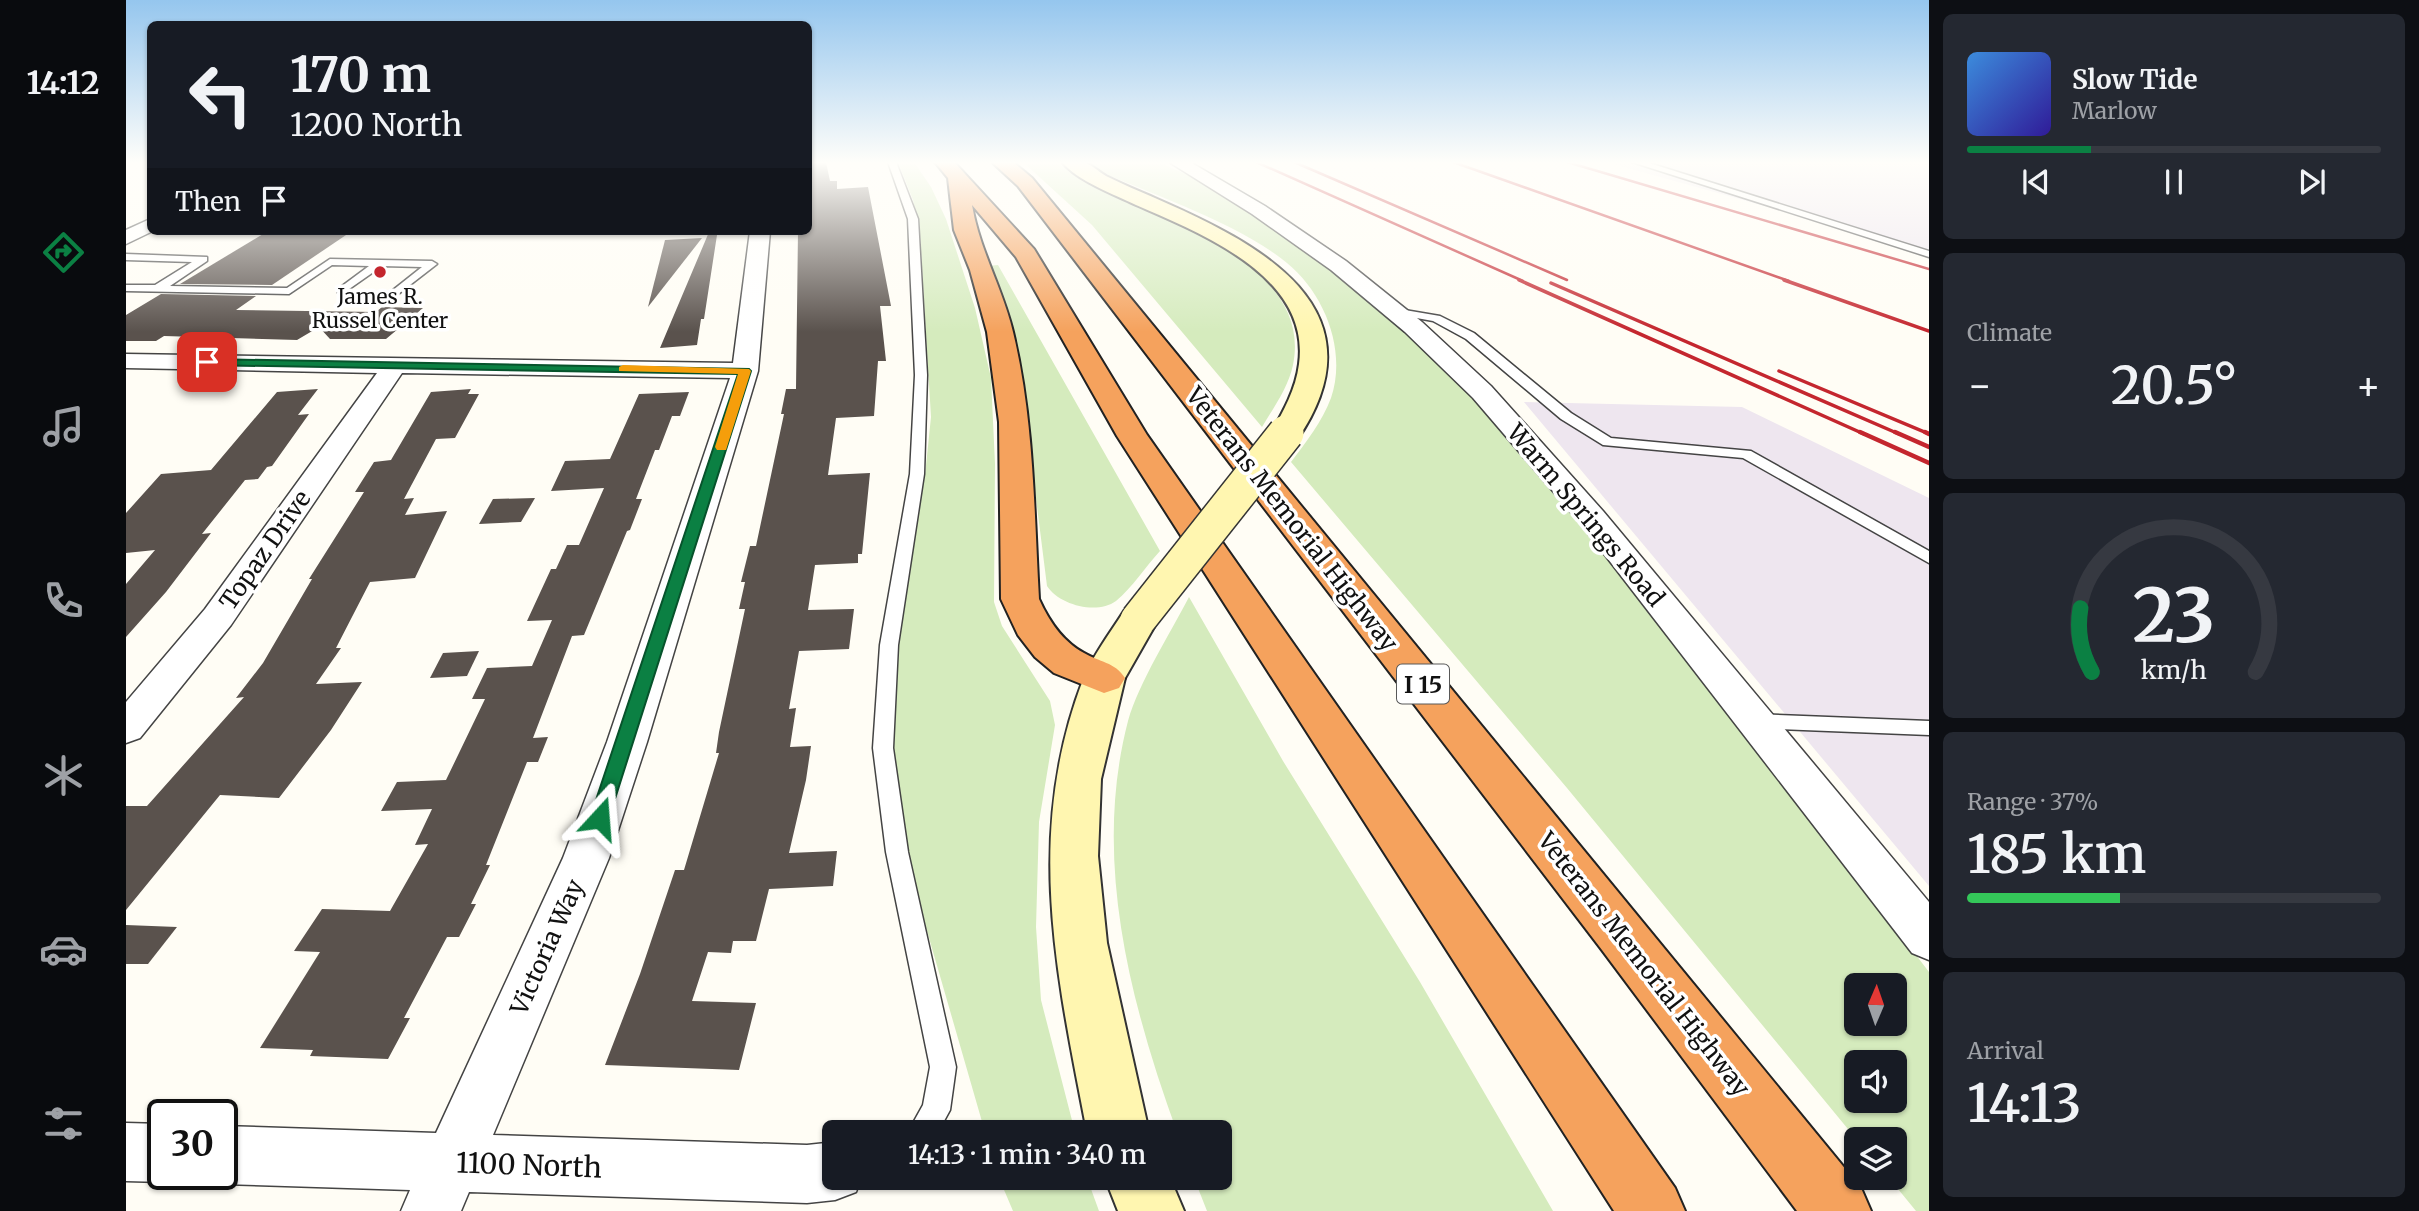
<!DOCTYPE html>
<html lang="en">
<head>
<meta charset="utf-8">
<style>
  :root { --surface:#171b24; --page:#242831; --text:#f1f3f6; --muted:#9ea1a6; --line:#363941; --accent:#0b8043 }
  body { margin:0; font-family:Merriweather,serif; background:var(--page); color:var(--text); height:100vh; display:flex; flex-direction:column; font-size:26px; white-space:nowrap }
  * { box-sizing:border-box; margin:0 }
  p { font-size:23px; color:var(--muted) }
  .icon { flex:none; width:38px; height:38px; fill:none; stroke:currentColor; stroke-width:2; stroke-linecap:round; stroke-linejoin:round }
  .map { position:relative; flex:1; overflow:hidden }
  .details { display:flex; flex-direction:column; gap:14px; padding:14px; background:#0d0f14; width:490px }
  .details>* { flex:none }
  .hud { position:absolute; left:21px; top:21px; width:665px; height:214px; border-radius:10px; box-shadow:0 2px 5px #0004; background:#171b24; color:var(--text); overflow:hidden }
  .needle { width:46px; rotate:2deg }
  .fabs { position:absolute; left:1718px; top:973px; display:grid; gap:14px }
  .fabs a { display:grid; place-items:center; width:63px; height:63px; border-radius:10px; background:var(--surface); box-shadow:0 2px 5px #0004; font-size:35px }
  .speed { position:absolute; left:21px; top:1099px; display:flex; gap:14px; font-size:35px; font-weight:700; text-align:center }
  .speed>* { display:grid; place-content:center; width:91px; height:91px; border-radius:50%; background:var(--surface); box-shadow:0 2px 5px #0004; line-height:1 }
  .speed .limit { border:4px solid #111; border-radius:10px; background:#fff; color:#111 }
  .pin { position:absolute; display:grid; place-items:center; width:60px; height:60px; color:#fff; margin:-30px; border-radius:14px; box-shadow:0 4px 10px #0006 }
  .me { position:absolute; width:77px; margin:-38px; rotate:19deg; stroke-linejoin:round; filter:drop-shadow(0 0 5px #0008) }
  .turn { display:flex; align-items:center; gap:24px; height:147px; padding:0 28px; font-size:32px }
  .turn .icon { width:91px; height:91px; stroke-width:2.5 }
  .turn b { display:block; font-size:49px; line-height:60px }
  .then { display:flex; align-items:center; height:66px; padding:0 28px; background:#0003; gap:14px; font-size:26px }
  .big { font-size:52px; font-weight:600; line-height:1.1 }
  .details .widget { flex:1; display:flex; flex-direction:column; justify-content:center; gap:10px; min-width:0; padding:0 24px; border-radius:10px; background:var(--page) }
  .details .dial { align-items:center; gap:0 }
  .dial svg { height:182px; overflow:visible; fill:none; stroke:var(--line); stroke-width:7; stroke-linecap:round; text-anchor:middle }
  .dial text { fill:var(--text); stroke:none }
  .song { display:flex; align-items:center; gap:21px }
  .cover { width:84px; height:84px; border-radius:10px; background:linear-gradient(135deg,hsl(210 70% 55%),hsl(250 70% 35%)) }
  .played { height:7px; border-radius:4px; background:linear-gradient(90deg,var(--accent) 30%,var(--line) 30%) }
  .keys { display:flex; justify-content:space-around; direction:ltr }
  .heat { display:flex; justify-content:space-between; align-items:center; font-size:38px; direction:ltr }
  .charge { height:10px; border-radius:5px; background:linear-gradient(90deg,#34c759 37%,var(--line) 0) }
  .trip { position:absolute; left:696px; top:1120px; width:410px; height:70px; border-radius:10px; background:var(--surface); box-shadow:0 2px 5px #0004; font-weight:600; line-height:70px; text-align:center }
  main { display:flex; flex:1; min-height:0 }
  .dock { display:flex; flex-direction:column; width:126px; justify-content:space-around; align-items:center; background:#090b0e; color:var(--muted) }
  .dock .icon { width:49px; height:49px }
  .dock .current { color:var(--accent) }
  .dock b { font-size:32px; color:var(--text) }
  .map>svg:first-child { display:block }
  .industrial { fill:#eee6ef }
  .green { fill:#d5ebbd; fill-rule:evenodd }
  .building { fill:#5a524d }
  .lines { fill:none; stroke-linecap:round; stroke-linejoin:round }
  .service-casing { stroke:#444; stroke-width:3 }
  .minor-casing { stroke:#444; stroke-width:3 }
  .secondary-casing { stroke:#333; stroke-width:4 }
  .motorway-casing { stroke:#222; stroke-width:4 }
  .service { fill:#fff; fill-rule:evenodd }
  .minor { fill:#fff; fill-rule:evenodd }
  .secondary { fill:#fff6b0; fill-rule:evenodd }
  .motorway { fill:#f5a25d; fill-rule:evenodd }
  .rail-far2 { stroke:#c4262e; stroke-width:2.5 }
  .rail-far1 { stroke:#c4262e; stroke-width:3.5 }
  .rail { stroke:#c4262e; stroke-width:4.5 }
  .secondary-bridge-casing { stroke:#333; stroke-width:38; stroke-linecap:butt }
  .secondary-bridge { stroke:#fff6b0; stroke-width:35 }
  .route { fill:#0b8043; stroke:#07532c; stroke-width:2 }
  .slow { fill:#f59e0b }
  .poi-dot { fill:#c4262e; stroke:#fff; stroke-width:2.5 }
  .labels { text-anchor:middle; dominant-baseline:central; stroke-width:7; stroke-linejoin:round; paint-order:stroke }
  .far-poi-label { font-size:21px; fill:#111; stroke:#fff }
  .shield { fill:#fff; stroke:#585858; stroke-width:2 }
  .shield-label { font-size:23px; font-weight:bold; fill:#111 }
  .street-label { font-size:24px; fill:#111; stroke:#fff }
  .near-street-label { font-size:28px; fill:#111; stroke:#fff }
</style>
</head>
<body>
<main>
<nav class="dock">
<b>14:12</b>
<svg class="icon current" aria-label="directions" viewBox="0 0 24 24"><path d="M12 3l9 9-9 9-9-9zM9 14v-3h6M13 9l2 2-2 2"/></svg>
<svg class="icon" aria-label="music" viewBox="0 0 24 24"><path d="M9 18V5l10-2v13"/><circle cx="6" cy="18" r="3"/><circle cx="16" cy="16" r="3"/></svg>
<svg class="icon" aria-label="phone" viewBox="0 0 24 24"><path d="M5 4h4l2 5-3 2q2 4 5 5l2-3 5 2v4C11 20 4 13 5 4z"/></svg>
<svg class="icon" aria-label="climate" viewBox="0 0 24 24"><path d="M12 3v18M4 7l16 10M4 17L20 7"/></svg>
<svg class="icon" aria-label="car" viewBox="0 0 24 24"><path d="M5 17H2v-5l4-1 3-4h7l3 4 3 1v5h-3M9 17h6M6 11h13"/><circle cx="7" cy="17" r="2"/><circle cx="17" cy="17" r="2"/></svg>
<svg class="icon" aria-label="filters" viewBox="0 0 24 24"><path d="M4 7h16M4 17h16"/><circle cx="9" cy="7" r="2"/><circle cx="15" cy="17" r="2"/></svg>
</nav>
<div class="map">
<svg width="1803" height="1211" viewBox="0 0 1803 1211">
  <rect width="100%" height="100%" fill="#fffdf5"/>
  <g class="industrial">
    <path d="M 1480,162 L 1803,162 L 1803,252 L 1776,244 Z"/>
    <path d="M 1398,402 L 1616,407 L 1803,498 L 1803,886 Z"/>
  </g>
  <g class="green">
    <path d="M 772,162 L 788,162 L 805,187 L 820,219 L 849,308 L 865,378 L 869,464 L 868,602 L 876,626 L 924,701 L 929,725 L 913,822 L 910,927 L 915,1000 L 949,1132 L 859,1132 L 784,872 L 764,753 L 766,665 L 779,576 L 799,475 L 805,417 L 794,234 L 787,200 Z"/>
    <path d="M 897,162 C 906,162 919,160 929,162 C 935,164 941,171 946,174 C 965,186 988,195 1008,204 C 1072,233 1185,276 1167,365 C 1162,388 1148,407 1136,427 L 966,225 Z"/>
    <path d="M 966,162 L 1032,162 L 1071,179 L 1170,244 L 1220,283 L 1315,363 L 1384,438 L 1508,587 L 1803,972 L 1803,1211 L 1790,1211 L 1763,1178 L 1769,1178 L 1769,1139 L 1731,1140 L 1441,788 L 1165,462 C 1180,442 1196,422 1205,398 C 1221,351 1199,294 1161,263 C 1114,224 1026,194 968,169 L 964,166 ZM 1731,985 L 1769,985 L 1769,1024 L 1731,1024 ZM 1731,1062 L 1769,1062 L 1769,1101 L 1731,1101 Z"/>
    <path d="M 872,265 L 1034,551 C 1020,566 1006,588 990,601 C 971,615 933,605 921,586 L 901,427 L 862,266 Z"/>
    <path d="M 1063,597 L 1157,761 L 1294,982 L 1427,1211 L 1081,1211 L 1068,1178 L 1094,1178 L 1094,1132 L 1051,1132 C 1004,1002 966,859 1002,721 C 1013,682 1044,634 1063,597 Z"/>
    <path d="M 873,1178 L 961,1178 L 973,1211 L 887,1211 Z"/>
  </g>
  <g class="building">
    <path d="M 682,162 L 700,162 L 704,181 L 711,181 L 711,189 L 742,187 L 765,306 L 754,306 L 760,361 L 752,361 L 748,416 L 710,418 L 702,475 L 744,473 L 736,554 L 732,554 L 732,563 L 689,565 L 682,610 L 728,609 L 723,649 L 673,651 L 663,709 L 670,708 L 664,747 L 685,746 L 680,780 L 663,853 L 711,851 L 707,886 L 643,889 L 630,941 L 607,941 L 605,953 L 582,952 L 566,1001 L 630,1003 L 613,1070 L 479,1065 L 514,974 L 549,870 L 558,870 L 593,753 L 590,753 L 593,732 L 619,609 L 613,609 L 619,582 L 615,582 L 624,546 L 630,546 L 658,414 L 655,414 L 660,389 L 670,389 L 672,231 L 682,231 Z"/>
    <path d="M 142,231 L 226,231 L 146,285 L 54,284 Z"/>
    <path d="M 583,232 L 591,235 L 578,319 L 575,319 L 571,345 L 534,348 Z"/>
    <path d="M 576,238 L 522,307 L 539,240 Z"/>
    <path d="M 35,294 L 130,296 L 110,310 L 250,312 L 256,307 L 297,308 L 260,339 L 204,339 L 193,327 L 171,340 L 38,336 L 30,341 L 0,341 L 0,315 Z"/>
    <path d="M 192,389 L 172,415 L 183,414 L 146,466 L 141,467 L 132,479 L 119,480 L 76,534 L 85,533 L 40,592 L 0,637 L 0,584 L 29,550 L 0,553 L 0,513 L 35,474 L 85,470 L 151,392 Z"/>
    <path d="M 345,389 L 342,394 L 353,394 L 329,438 L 310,439 L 278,499 L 288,498 L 279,515 L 321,511 L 289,578 L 244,582 L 210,648 L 215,648 L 190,684 L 236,682 L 205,730 L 153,798 L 94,795 L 0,910 L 0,806 L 21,806 L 118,697 L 110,698 L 137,663 L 186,579 L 183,579 L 238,492 L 229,492 L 248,462 L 265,460 L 305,392 Z"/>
    <path d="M 563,392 L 554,416 L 546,416 L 533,450 L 529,450 L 510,499 L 516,499 L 504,530 L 501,531 L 458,635 L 446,636 L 407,738 L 422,737 L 412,762 L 401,762 L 360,865 L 364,865 L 345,904 L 350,904 L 333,937 L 321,937 L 278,1018 L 284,1018 L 262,1059 L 184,1056 L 187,1050 L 134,1048 L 194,952 L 168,951 L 196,909 L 264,911 L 302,844 L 289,845 L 306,809 L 255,811 L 271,782 L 320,780 L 359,699 L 346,699 L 361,668 L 406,666 L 426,620 L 401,621 L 425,569 L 430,569 L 441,545 L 453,545 L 478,488 L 425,491 L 439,461 L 484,459 L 513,394 Z"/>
    <path d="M 409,498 L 395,522 L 353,524 L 367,499 Z"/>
    <path d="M 353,651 L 341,676 L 304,678 L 317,653 Z"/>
    <path d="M 0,925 L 51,927 L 22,964 L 0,964 Z"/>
  </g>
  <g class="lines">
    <defs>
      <g id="service">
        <path d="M 762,162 L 770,162 L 792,219 L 801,375 L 798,474 L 772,645 L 767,748 L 782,852 L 830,1067 L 824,1110 L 812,1132 L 782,1132 L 797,1105 L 804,1067 L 760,852 L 747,748 L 754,645 L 784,474 L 789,375 L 782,219 Z"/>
        <path d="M 1506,162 L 1520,162 L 1803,251 L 1803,257 Z"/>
        <path d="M 0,254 L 81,257 L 81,261 L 44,286 L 161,288 L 204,259 L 306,261 L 311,264 L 271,295 L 265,292 L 267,290 L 296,267 L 256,266 L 216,294 L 212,293 L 212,289 L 243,266 L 206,265 L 163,294 L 0,291 L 0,285 L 29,285 L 66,262 L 0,260 Z"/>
        <path d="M 1267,308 L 1314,316 L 1348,333 L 1445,413 L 1485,438 L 1625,451 L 1803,551 L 1803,563 L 1617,458 L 1477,445 L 1435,419 L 1340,339 L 1307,321 L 1263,313 L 1261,311 Z"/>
        <path d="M 1628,714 L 1803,721 L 1803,735 L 1628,728 L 1621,726 L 1618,721 L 1621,716 Z"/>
      </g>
      <g id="minor">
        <path d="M 1043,162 L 1064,162 L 1139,206 L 1220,261 L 1296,322 L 1365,386 L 1477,511 L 1803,902 L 1803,960 L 1786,953 L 1455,524 L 1347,398 L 1279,332 L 1205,270 L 1126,214 Z"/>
        <path d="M 24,219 L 24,231 L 27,231 L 0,244 L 0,230 Z"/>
        <path d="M 624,231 L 644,231 L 632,371 L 521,742 L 483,858 L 367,1135 L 681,1145 L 709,1142 L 709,1178 L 735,1178 L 730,1192 L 709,1200 L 681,1203 L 343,1192 L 335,1211 L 275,1211 L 284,1190 L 96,1184 L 76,1175 L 96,1174 L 96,1126 L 310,1133 L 437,858 L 481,742 L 604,378 L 276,373 L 105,625 L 14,738 L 0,743 L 0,702 L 79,609 L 251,373 L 0,368 L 0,354 L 607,363 Z"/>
        <path d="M 0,1123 L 37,1124 L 37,1174 L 55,1174 L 37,1182 L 0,1181 Z"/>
      </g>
      <g id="secondary">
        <path d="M 936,162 C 943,162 951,161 957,162 C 965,164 973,172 980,176 C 996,184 1013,191 1029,198 C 1132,243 1261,308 1171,440 L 1160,442 L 1149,440 L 1145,433 C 1157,412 1170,389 1173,364 C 1185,276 1074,233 1010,205 C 989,195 950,180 936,162 Z"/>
        <path d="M 1012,607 L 1026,611 L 1032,620 L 999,678 L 975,779 L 972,856 L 981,943 L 1023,1132 L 961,1132 C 931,976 898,834 957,680 C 966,656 985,632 998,611 Z"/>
        <path d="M 979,1178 L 1044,1178 L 1058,1211 L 992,1211 Z"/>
      </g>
      <g id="motorway">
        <path d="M 809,162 L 828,162 L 908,249 L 1021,435 L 1549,1188 L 1559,1211 L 1488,1211 L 991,436 L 890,257 L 846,205 C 853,249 877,289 887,332 C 908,419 908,510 913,599 C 923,621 936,641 958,653 C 973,662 989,662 999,678 L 993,688 L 978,693 L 928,673 L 909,657 L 892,635 L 875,599 L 873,422 L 861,332 L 844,270 L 828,230 L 822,178 Z"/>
        <path d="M 866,162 L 887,162 L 906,178 L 1735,1188 L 1745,1211 L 1671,1211 L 1476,950 L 892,186 Z"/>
      </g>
    </defs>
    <use href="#service" class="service-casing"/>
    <use href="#minor" class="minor-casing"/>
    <use href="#secondary" class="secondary-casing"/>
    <use href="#motorway" class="motorway-casing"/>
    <use href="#service" class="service"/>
    <use href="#minor" class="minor"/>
    <use href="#secondary" class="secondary"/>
    <use href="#motorway" class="motorway"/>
    <g class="rail-far2">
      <path d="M 1130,162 L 1397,281"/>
      <path d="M 1168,162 L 1441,280"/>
      <path d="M 1327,162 L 1663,281"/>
      <path d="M 1441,162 L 1803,269"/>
    </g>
    <g class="rail-far1">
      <path d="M 1393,280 L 1738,434"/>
      <path d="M 1658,280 L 1803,331"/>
      <path d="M 1425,283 L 1773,434"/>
      <path d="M 1653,371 L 1803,434"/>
    </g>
    <g class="rail">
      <path d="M 1734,432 L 1803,463"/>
      <path d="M 1769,432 L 1803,447"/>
      <path d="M 1799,432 L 1803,434"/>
    </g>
    <defs>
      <path id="secondary-bridge" d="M 1012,620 L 1160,433"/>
    </defs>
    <use href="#secondary-bridge" class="secondary-bridge-casing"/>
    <use href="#secondary-bridge" class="secondary-bridge"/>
  </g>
  <linearGradient id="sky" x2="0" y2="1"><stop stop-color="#95c6ee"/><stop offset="0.49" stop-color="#fffefa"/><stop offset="1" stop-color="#fffefa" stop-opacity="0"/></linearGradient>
  <rect width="1803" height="332" fill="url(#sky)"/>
  <path class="route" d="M 81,359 L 623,369 L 625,371 L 481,824 L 474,826 L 467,824 L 464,818 L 612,374 L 77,365 L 77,360 Z"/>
  <path class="slow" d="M 497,365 L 623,369 L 625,371 L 600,450 L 591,450 L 589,447 L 612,374 L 493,371 L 493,367 Z"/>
  <circle class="poi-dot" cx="254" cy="272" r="7"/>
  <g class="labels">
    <g class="far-poi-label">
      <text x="254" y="296">James R.<tspan x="254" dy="24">Russel Center</tspan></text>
    </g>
    <rect class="shield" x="1271" y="664.5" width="52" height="39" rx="5"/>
    <g class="shield-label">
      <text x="1297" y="684">I 15</text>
    </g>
    <g class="street-label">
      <text transform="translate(1460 515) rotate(50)">Warm Springs Road</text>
      <text transform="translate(1166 519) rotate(52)">Veterans Memorial Highway</text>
      <text transform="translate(139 550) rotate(-55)">Topaz Drive</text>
      <text transform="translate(421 947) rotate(-66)">Victoria Way</text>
      <text transform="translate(1518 964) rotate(52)">Veterans Memorial Highway</text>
    </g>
    <g class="near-street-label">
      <text transform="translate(403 1165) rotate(2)">1100 North</text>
    </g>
  </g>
</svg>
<div class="fabs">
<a><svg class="needle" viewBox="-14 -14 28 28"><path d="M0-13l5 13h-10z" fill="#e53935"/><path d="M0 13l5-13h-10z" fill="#9ea1a6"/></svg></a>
<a><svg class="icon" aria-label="sound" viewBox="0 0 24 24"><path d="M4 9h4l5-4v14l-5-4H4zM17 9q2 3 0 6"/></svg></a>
<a><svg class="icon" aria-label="layers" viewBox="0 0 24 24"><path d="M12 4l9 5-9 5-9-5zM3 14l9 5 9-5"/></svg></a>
</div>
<div class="speed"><div class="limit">30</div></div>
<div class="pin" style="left:81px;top:362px;background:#d93025"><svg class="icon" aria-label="arrive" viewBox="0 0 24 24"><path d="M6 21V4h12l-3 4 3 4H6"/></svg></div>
<svg class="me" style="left:474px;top:818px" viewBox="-20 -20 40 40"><path d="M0-17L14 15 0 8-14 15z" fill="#0b8043" stroke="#fff" stroke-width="4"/></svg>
<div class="trip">14:13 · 1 min · 340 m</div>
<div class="hud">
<div class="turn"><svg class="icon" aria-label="left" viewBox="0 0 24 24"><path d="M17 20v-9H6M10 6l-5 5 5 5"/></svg><div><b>170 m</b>1200 North</div></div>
<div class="then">Then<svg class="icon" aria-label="arrive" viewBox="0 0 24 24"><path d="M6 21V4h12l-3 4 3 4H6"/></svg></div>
</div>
</div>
<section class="details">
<div class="widget">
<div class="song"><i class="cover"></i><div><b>Slow Tide</b><p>Marlow</p></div></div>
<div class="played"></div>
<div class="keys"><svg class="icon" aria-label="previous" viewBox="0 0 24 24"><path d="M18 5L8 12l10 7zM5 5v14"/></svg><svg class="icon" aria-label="pause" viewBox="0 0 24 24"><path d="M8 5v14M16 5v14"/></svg><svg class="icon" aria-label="next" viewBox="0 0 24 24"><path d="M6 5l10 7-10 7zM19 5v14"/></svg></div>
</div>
<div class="widget"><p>Climate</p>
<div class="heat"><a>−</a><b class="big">20.5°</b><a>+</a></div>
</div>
<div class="widget dial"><svg viewBox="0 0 100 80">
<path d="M14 69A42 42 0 1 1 86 69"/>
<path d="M14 69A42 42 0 0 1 9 41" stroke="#0b8043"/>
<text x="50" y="56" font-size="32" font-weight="700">23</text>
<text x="50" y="72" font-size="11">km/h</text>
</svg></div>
<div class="widget"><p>Range · 37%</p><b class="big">185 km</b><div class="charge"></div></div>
<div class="widget"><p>Arrival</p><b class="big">14:13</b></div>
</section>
</main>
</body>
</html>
